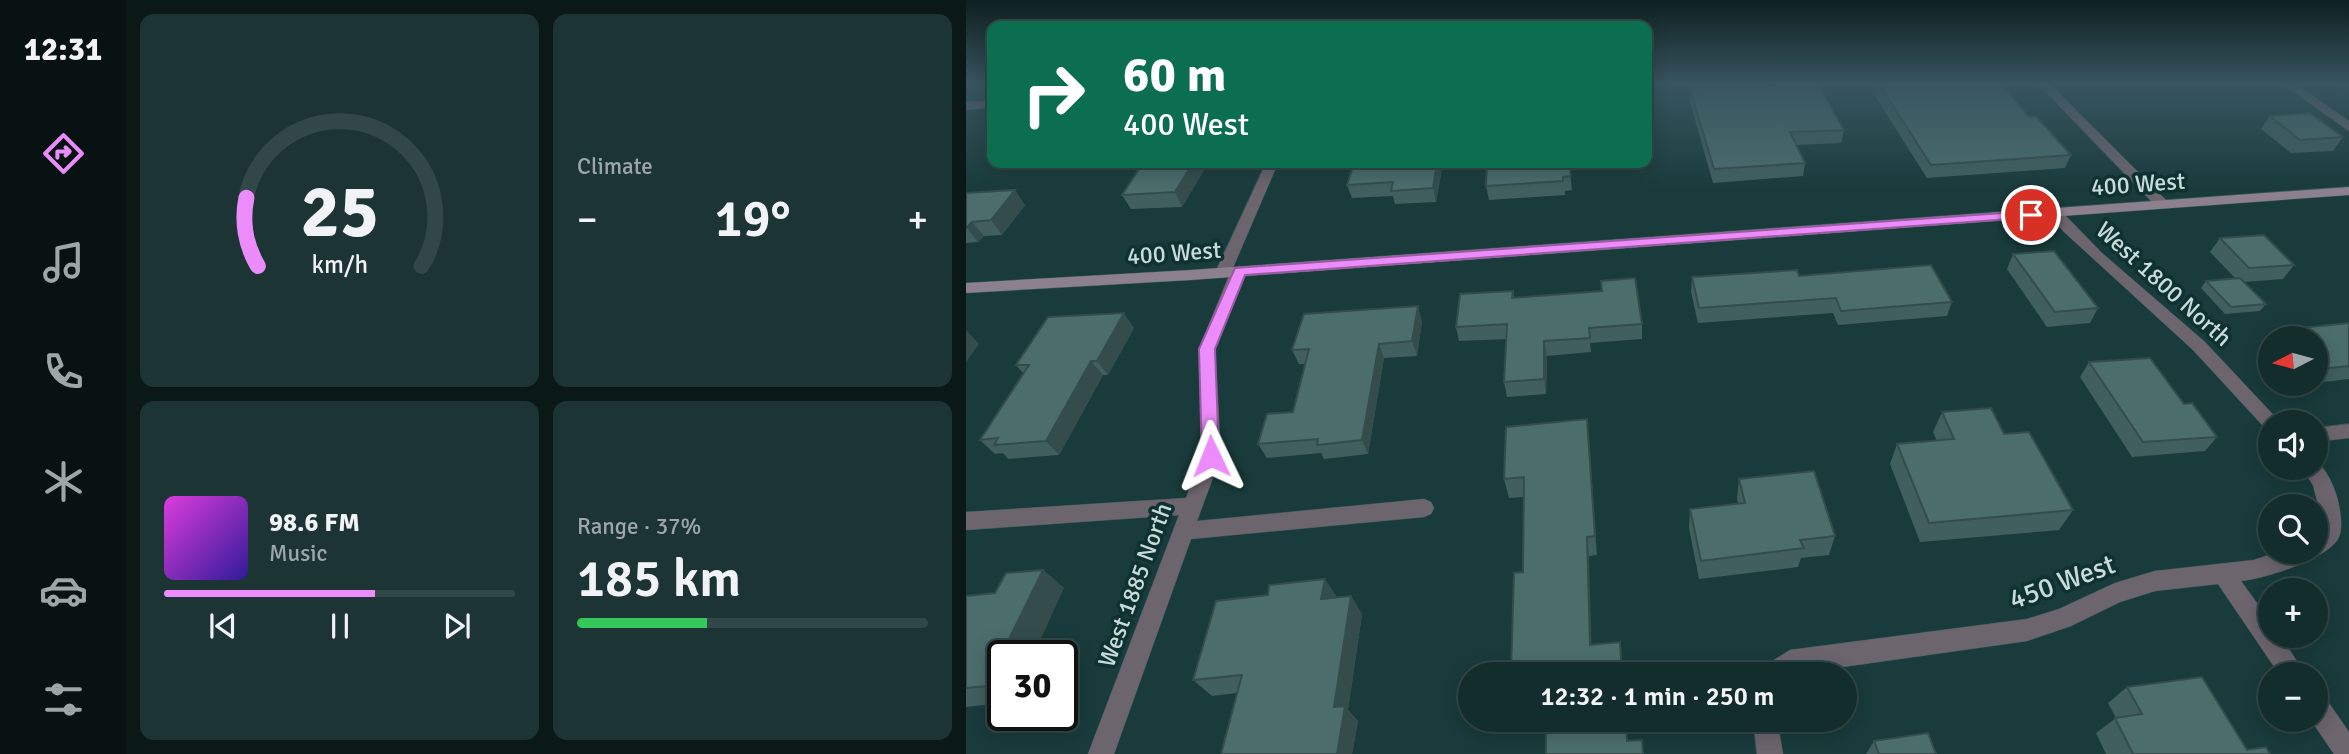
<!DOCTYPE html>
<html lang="en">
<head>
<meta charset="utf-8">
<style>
  :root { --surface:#132c2c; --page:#1c3434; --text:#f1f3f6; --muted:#9da7a9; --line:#324848; --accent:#ec8cfa }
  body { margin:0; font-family:Signika,sans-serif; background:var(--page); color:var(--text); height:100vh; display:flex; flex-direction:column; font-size:26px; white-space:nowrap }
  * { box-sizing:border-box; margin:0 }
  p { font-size:23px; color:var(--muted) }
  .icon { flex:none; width:38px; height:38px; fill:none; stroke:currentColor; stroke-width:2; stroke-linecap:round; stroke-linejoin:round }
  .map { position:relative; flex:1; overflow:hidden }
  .details { display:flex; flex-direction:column; gap:14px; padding:14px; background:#0a1818; width:840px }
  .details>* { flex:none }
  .guide { position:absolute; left:21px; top:21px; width:665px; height:147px; border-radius:14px; box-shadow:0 4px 18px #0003,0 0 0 2px var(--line); background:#0b6e4f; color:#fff; overflow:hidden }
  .needle { width:46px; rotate:264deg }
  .tools { position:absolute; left:1292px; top:326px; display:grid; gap:14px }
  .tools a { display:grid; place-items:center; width:70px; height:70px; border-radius:50%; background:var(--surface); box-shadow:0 4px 18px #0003,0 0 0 2px var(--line); font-size:35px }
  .speed { position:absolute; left:21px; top:640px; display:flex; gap:14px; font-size:35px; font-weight:700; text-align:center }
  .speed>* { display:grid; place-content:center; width:91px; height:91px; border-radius:50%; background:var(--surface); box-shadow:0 4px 18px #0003,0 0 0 2px var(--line); line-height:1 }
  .speed .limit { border:4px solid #111; border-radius:10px; background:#fff; color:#111 }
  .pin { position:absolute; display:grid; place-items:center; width:60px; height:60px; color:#fff; margin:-30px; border:4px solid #fff; border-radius:50%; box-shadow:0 2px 7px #0007 }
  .me { position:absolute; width:77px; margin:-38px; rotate:358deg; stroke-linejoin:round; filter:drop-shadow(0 0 5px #0008) }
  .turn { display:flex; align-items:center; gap:24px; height:147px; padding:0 21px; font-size:32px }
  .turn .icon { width:91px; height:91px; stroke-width:2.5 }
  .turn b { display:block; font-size:49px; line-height:60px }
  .big { font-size:52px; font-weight:600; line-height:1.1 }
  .details .tile { flex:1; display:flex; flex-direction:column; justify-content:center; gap:10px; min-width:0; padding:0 24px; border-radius:14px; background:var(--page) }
  .details .dial { align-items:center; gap:0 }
  .dial svg { height:182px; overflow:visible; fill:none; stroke:var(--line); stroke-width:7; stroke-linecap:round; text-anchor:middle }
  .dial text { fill:var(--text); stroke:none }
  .song { display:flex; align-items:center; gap:21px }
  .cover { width:84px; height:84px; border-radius:10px; background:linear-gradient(135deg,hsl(300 70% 55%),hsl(250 70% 35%)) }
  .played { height:7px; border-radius:4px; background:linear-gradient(90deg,var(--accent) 60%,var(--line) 60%) }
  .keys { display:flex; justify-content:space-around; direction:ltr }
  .heat { display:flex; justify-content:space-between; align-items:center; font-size:38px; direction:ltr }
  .charge { height:10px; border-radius:5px; background:linear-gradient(90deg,#34c759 37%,var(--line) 0) }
  .details .tiles { flex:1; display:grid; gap:14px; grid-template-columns:repeat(2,1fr) }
  .trip { position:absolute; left:492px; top:662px; width:399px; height:70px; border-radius:35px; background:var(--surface); box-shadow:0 4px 18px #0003,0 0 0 2px var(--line); font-weight:600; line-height:70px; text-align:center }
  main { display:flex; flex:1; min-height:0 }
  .tab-bar { display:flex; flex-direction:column; width:126px; justify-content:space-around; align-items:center; background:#081212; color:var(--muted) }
  .tab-bar .icon { width:49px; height:49px }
  .tab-bar .current { color:var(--accent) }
  .tab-bar b { font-size:32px; color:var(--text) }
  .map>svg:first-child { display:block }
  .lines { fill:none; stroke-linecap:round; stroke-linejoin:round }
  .street-casing { stroke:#385858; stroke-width:1 }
  .secondary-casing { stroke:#385858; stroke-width:1 }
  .street { fill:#6d656e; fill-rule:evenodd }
  .secondary { fill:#8c7f8e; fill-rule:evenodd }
  .wall { fill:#405f5e }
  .shaded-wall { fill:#344d4c }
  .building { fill:#4b6e6d; stroke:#344d4c; stroke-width:2 }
  .route { fill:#ec8cfa; stroke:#995ba2; stroke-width:2 }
  .labels { text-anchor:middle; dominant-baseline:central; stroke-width:7; stroke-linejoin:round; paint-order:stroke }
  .street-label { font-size:24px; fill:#c8dada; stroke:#0e3131 }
  .near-street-label { font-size:28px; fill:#c8dada; stroke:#0e3131 }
</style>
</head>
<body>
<main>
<nav class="tab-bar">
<b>12:31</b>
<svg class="icon current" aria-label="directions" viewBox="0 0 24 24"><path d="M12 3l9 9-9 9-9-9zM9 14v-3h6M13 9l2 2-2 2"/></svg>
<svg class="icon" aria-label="music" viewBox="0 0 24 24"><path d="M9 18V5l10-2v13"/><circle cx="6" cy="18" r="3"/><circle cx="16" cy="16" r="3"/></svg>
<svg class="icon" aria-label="phone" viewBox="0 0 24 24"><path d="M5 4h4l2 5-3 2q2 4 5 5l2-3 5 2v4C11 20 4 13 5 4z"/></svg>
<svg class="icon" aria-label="climate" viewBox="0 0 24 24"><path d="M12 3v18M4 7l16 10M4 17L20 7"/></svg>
<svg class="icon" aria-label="car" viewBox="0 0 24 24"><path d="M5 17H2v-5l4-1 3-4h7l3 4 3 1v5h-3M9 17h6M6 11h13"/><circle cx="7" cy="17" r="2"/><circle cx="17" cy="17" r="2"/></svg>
<svg class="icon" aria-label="filters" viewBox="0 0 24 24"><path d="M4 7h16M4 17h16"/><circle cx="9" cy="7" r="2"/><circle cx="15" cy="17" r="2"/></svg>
</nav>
<section class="details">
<div class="tiles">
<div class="tile dial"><svg viewBox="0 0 100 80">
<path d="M14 69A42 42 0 1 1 86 69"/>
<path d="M14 69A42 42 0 0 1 9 39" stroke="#ec8cfa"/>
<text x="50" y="56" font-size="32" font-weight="700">25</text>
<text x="50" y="72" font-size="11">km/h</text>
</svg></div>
<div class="tile"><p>Climate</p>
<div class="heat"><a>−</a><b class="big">19°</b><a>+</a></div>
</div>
<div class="tile">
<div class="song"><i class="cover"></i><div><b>98.6 FM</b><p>Music</p></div></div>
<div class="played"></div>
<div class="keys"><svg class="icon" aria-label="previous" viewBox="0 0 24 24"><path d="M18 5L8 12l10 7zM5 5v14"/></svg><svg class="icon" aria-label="pause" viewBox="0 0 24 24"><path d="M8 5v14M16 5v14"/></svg><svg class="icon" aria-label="next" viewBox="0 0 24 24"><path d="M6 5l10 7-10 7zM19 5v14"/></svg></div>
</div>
<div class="tile"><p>Range · 37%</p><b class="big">185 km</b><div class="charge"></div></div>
</div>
</section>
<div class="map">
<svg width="1383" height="754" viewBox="0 0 1383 754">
  <rect width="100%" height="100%" fill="#193b3b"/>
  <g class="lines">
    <defs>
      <g id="street">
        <path d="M 1072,84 L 1084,84 L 1202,202 L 1202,208 L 1192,208 Z"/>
        <path d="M 1317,84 L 1330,84 L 1383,121 L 1383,131 Z"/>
        <path d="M 26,101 L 26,107 L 0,110 L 0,102 Z"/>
        <path d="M 300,163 L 312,163 L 266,270 L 273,266 L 281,271 L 249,349 L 255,456 L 231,521 L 458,499 L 465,502 L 468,508 L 465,514 L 458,517 L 225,539 L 148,754 L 122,754 L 213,515 L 0,530 L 0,512 L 220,498 L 235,456 L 233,349 L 264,273 L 257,278 L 249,273 Z"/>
        <path d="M 1089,209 L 1094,210 L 1136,253 L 1239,342 L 1314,422 L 1304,422 L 1304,429 L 1298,427 L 1227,350 L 1097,231 L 1082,213 Z"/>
        <path d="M 1383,424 L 1383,438 L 1349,442 L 1349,428 Z"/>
        <path d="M 1349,461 C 1360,468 1367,484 1371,497 C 1374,509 1378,528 1372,539 C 1359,560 1300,578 1275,581 L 1304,621 L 1304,635 L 1314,635 L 1339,674 L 1313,674 L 1252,584 L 1189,591 L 1154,602 L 1105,626 L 1061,641 L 827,674 L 794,674 L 798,666 L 824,650 L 1061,619 L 1093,609 L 1149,583 L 1189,571 L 1288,560 L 1314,551 L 1349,551 L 1353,508 L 1347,485 L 1335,467 L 1349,467 Z"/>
        <path d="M 1349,693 L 1358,696 L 1383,732 L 1383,754 L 1368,754 L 1344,719 L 1349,719 Z"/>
        <path d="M 787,719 L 811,719 L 817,754 L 791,754 Z"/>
      </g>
      <path id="secondary" d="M 1383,187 L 1383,195 L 225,280 L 0,293 L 0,283 L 225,270 Z"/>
    </defs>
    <use href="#street" class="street-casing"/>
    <use href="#secondary" class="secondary-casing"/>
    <use href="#street" class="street"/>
    <use href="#secondary" class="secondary"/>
  </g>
  <g class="wall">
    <path d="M 909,84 L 1035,84 L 1063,117 L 1105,155 L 1099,168 L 961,178 L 907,93 Z"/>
    <path d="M 1369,84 L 1383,84 L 1383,94 Z"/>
    <path d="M 724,89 L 878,130 L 875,143 L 830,145 L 839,163 L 837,176 L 747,183 L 724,102 Z"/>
    <path d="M 1304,116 L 1377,137 L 1367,151 L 1325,153 L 1295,129 Z"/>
    <path d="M 177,163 L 242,163 L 216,207 L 165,209 L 156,195 Z"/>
    <path d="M 388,163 L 477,163 L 470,202 L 429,204 L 427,196 L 386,198 L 381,185 Z"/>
    <path d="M 603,163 L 606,190 L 599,191 L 599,195 L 523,200 L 520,186 Z"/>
    <path d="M 0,193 L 59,205 L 36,235 L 18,236 L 12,242 L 0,243 Z"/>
    <path d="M 1254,238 L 1328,265 L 1317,279 L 1278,282 L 1300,304 L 1294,311 L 1259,314 L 1235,288 L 1240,281 L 1269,278 L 1244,252 Z"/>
    <path d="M 1047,254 L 1132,308 L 1124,323 L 1081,327 L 1041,269 Z"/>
    <path d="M 833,276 L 986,302 L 981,316 L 872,325 L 867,313 L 732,323 L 725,292 L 726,277 Z"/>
    <path d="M 547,291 L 548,297 L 676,324 L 676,339 L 624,343 L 625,352 L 581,356 L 580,394 L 541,397 L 538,382 L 540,339 L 493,341 L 490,327 Z"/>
    <path d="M 456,321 L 451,356 L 418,358 L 402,454 L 358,459 L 355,453 L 301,458 L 292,444 L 327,412 L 339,364 L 333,364 L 326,350 Z"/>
    <path d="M 1383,323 L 1383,379 L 1349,383 L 1349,338 L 1308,338 L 1314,330 Z"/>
    <path d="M 168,328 L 142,375 L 137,375 L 93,455 L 42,459 L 37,453 L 29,454 L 14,440 L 57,373 L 50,365 Z"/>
    <path d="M 1123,362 L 1218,404 L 1251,437 L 1239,451 L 1166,457 L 1114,377 Z"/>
    <path d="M 976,412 L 1038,434 L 1107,510 L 1093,530 L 954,542 L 924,464 L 931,444 L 971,441 L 967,432 Z"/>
    <path d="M 621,419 L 631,555 L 623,556 L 545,674 L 557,572 L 558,497 L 543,498 L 538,479 Z"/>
    <path d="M 773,479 L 869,536 L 863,555 L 835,558 L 832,567 L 733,579 L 723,528 L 724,509 L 772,504 L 771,498 Z"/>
    <path d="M 77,570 L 98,588 L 37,656 L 37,703 L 0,707 L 0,596 L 29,593 Z"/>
    <path d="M 385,596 L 396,614 L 382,710 L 392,721 L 386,754 L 255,754 L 271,693 L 246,696 L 227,680 L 371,597 Z"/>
    <path d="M 1161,687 L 1281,750 L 1304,754 L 1140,754 L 1130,733 L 1150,718 L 1142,703 Z"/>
    <path d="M 547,719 L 660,719 L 661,741 L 677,754 L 580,724 L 550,726 Z"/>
    <path d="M 908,741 L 970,754 L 900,754 Z"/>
  </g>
  <g class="shaded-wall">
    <path d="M 227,163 L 242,163 L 216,207 L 209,192 Z"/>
    <path d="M 471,163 L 477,163 L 470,202 L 467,188 Z"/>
    <path d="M 49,190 L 59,205 L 36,235 L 25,220 Z"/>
    <path d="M 6,222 L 18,236 L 12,242 L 1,228 Z"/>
    <path d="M 452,306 L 456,321 L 451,356 L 446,341 Z"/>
    <path d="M 158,313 L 168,328 L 142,375 L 131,361 Z"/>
    <path d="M 0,330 L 13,344 L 0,362 Z"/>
    <path d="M 578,341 L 581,356 L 580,394 L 578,379 Z"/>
    <path d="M 413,344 L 418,358 L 402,454 L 396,440 Z"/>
    <path d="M 125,361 L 137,375 L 93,455 L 80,441 Z"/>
    <path d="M 621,419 L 623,440 L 631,555 L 629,536 Z"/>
    <path d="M 621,537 L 623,556 L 626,662 L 624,645 Z"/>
    <path d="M 77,570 L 98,588 L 67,656 L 37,656 L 37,696 L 20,686 Z"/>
    <path d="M 359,579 L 371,597 L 355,599 Z"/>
    <path d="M 385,596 L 396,614 L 382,710 L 392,721 L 386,754 L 371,754 L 368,707 Z"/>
  </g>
  <g class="building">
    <path d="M 827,84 L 852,84 L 878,130 L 824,132 L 839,163 L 748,169 L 724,89 Z"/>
    <path d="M 913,84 L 1035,84 L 1063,117 L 1070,116 L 1105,155 L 965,165 Z"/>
    <path d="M 1344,113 L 1377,137 L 1334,140 L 1304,116 Z"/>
    <path d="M 177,163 L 227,163 L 209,192 L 156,195 Z"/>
    <path d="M 388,163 L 471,163 L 467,188 L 425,191 L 427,182 L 381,185 Z"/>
    <path d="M 521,163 L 603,163 L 605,176 L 597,177 L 597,181 L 520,186 Z"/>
    <path d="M 49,190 L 25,220 L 6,222 L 0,228 L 0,193 Z"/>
    <path d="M 1298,235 L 1328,265 L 1283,268 L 1254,238 Z"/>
    <path d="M 1088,251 L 1132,308 L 1089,312 L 1047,254 Z"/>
    <path d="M 965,265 L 986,302 L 875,311 L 870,298 L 733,308 L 726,277 L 831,270 L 833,276 Z"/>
    <path d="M 669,278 L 676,324 L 623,328 L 624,338 L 578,341 L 578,379 L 538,382 L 541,324 L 490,327 L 494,294 L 547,291 L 546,298 L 636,291 L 635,281 Z"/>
    <path d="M 1274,278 L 1300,304 L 1265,307 L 1240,281 Z"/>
    <path d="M 452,306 L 446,341 L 413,344 L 396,440 L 351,445 L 352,439 L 292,444 L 301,414 L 327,412 L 343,349 L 326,350 L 338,314 Z"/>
    <path d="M 158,313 L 131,361 L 125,361 L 80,441 L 28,445 L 32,438 L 14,440 L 63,365 L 50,365 L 82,317 Z"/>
    <path d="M 1383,323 L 1383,366 L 1354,369 L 1349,365 L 1349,338 L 1322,338 L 1314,330 Z"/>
    <path d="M 1184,358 L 1218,404 L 1226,403 L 1251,437 L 1177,442 L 1123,362 Z"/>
    <path d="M 1025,408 L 1038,434 L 1063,432 L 1107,510 L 963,523 L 931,444 L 988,439 L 976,412 Z"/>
    <path d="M 621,419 L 629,536 L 621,537 L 624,645 L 654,642 L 656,674 L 545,674 L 548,573 L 557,572 L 558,477 L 538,479 L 540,427 Z"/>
    <path d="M 848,471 L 869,536 L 834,540 L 838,548 L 735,561 L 724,509 L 779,503 L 773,479 Z"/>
    <path d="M 77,570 L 20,686 L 0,688 L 0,596 L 29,593 L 40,573 Z"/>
    <path d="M 359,579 L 355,599 L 385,596 L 368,707 L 379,706 L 371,754 L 255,754 L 276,675 L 227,680 L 250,601 L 302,595 L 303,585 Z"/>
    <path d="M 1236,677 L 1281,750 L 1300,747 L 1304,754 L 1167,754 L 1149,718 L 1176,714 L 1161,687 Z"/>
    <path d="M 580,719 L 660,719 L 661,741 L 676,740 L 677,754 L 580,754 Z"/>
    <path d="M 962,733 L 970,754 L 913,754 L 908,741 Z"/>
  </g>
  <linearGradient id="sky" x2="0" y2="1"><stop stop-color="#0e2020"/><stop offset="0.44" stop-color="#385560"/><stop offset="1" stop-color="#385560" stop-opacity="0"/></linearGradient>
  <rect width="1383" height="190" fill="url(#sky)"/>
  <path class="route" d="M 1065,211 L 1072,215 L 1070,217 L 279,275 L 249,349 L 253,456 L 245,463 L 236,456 L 233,349 L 269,268 Z"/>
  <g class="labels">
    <g class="street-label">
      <text transform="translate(1172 184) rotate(-4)">400 West</text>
      <text transform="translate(208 253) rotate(-4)">400 West</text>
      <text transform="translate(1198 284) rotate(42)">West 1800 North</text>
      <text transform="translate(169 585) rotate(-70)">West 1885 North</text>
    </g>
    <g class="near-street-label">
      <text transform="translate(1096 582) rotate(-20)">450 West</text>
    </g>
  </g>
</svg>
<div class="tools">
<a><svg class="needle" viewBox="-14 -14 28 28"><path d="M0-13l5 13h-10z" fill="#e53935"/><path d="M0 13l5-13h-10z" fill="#9da7a9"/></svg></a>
<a><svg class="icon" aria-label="sound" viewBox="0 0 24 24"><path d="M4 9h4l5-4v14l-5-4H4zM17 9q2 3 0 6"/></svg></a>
<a><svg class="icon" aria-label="search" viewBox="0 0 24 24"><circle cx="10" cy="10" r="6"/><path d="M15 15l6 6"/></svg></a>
<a>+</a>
<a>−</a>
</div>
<div class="speed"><div class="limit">30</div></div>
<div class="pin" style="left:1065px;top:215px;background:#d93025"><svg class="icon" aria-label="arrive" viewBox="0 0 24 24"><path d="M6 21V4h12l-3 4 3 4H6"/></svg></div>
<svg class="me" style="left:245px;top:456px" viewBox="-20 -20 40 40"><path d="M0-17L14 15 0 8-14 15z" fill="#ec8cfa" stroke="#fff" stroke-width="4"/></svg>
<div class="trip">12:32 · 1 min · 250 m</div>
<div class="guide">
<div class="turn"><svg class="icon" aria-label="right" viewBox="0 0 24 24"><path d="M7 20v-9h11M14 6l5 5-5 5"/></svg><div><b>60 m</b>400 West</div></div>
</div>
</div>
</main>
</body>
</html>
